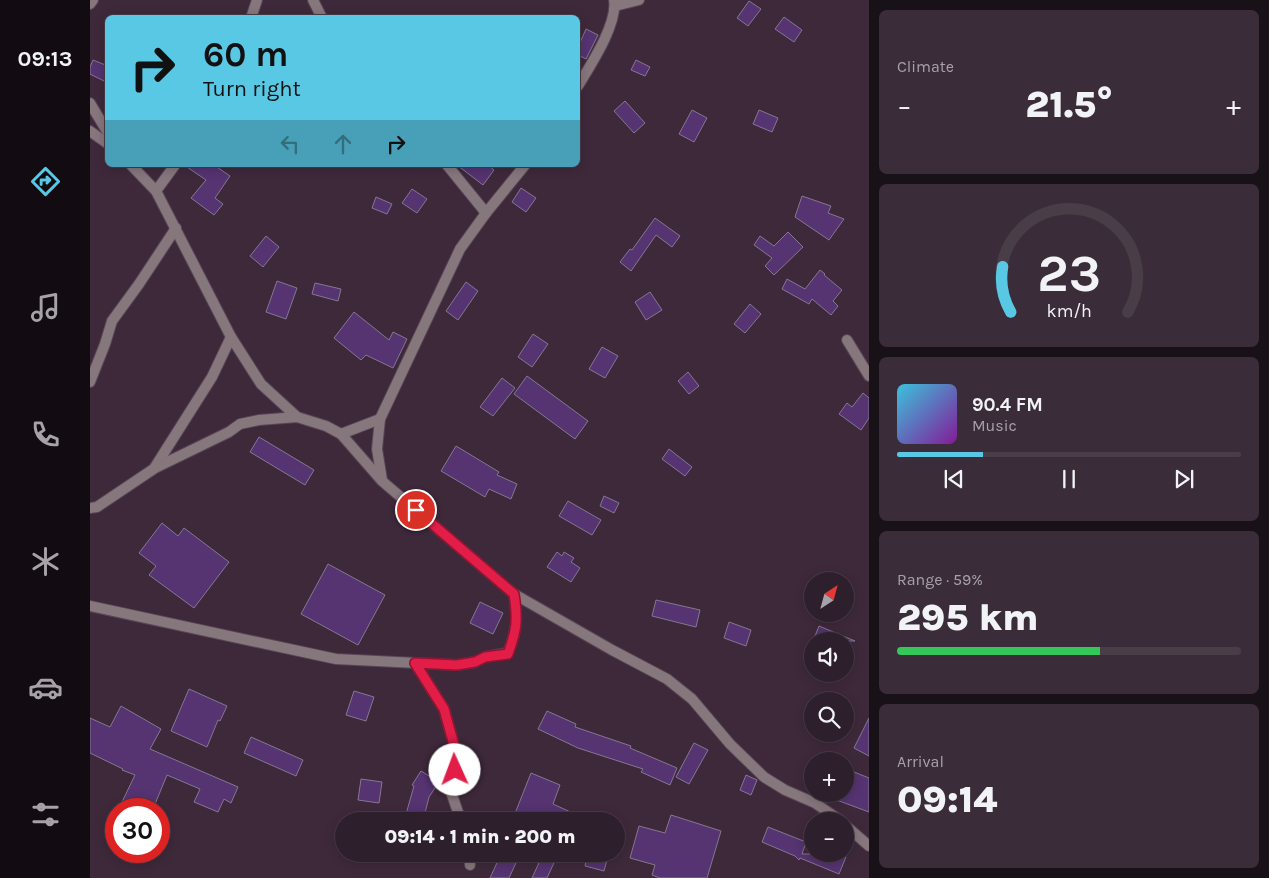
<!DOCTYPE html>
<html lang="en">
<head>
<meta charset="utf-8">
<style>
  :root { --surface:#2e1f2c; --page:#3a2c38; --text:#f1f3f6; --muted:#a7a2a9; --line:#493d48; --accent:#59c8e5 }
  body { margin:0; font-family:Karla,sans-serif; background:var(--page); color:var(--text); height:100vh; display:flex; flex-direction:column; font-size:19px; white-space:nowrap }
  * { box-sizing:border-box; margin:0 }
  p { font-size:16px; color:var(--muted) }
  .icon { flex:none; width:28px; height:28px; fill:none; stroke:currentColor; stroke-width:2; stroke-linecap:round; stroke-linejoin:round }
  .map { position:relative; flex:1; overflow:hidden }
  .sheet { display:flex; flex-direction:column; gap:10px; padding:10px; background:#191118; width:400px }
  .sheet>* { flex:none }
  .top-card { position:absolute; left:15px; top:15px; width:475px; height:152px; border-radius:8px; box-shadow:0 2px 12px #0003,0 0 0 1px var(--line); background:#59c8e5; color:#111; overflow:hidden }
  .needle { width:32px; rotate:36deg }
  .tools { position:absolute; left:714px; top:572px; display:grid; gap:10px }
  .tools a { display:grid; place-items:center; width:50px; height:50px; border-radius:50%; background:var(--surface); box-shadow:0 2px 12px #0003,0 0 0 1px var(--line); font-size:25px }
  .speed { position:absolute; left:15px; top:798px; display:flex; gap:10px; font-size:25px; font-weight:700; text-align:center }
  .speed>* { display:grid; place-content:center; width:65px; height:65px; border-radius:50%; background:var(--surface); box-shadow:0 2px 12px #0003,0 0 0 1px var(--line); line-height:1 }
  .speed .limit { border:8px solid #d22; background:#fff; color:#111 }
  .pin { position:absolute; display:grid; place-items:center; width:42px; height:42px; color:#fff; margin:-21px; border:2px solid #fff; border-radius:50%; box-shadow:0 1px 5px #0007 }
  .me { position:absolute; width:55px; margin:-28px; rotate:358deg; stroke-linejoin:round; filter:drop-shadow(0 0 4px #0008) }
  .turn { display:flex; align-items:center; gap:18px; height:105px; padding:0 15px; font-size:22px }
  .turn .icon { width:65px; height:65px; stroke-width:2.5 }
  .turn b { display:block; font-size:35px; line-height:42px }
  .lanes { display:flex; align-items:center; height:48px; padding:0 15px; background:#0003; justify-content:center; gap:25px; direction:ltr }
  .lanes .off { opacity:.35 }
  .big { font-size:38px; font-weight:800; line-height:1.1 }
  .sheet .widget { flex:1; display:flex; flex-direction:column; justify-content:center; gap:8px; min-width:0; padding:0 18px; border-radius:8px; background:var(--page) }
  .sheet .dial { align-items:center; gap:0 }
  .dial svg { height:130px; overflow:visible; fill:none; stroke:var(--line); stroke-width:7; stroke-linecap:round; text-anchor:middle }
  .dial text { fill:var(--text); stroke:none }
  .song { display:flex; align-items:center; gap:15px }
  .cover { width:60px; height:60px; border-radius:8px; background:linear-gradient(135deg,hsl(190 70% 55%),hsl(290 70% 35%)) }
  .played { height:5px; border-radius:2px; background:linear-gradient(90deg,var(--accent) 25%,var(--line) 25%) }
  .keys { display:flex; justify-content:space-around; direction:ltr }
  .heat { display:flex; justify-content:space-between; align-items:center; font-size:28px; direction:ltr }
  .charge { height:8px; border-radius:4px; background:linear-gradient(90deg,#34c759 59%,var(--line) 0) }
  .trip { position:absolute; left:245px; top:812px; width:290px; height:50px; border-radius:25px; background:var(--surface); box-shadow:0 2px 12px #0003,0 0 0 1px var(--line); font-weight:800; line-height:50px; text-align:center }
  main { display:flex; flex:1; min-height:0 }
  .dock { display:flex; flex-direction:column; width:90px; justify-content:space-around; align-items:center; background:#120c12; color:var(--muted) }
  .dock .icon { width:35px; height:35px }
  .dock .selected { color:var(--accent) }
  .dock b { font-size:22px; color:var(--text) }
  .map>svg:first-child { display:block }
  .building { fill:#563371; stroke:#857792 }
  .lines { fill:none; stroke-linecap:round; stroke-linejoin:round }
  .minor-casing { stroke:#594556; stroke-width:12 }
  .minor { stroke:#86777d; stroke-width:10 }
  .route-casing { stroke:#92132f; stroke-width:12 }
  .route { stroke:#e11d48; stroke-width:9 }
</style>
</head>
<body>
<main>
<nav class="dock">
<b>09:13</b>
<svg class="icon selected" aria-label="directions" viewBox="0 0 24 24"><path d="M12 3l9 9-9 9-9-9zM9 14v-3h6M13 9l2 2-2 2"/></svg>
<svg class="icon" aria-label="music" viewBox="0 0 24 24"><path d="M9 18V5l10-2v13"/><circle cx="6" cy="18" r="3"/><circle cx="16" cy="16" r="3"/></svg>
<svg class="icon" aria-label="phone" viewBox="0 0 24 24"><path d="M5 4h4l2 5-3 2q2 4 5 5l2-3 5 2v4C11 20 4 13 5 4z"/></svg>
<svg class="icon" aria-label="climate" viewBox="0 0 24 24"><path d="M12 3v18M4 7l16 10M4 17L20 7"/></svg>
<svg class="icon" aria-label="car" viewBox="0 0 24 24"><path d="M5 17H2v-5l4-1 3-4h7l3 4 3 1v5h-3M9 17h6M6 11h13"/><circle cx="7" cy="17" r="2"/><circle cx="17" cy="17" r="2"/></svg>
<svg class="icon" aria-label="filters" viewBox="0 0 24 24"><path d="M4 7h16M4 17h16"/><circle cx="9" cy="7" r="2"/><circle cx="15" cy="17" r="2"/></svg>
</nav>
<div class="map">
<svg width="779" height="878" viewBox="0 0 779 878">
  <rect width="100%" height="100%" fill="#3e293b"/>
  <g class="building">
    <path d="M 659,1 L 671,9 L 658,26 L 647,18 Z"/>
    <path d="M 694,17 L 712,30 L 704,42 L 685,29 Z"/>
    <path d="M 496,29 L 508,35 L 496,59 L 488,55 L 488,47 Z"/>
    <path d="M 3,60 L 18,66 L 18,83 L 0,74 L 0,67 Z"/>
    <path d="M 546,60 L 560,67 L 555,76 L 541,70 Z"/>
    <path d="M 535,101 L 555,123 L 544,133 L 524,111 Z"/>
    <path d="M 602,110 L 617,118 L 604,142 L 589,134 Z"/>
    <path d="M 669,110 L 688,118 L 682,132 L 663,124 Z"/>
    <path d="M 94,165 L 124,165 L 140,176 L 125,198 L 133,204 L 124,215 L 101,198 L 116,180 Z"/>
    <path d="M 367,165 L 398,165 L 404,170 L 393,185 Z"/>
    <path d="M 431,188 L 446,198 L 436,212 L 422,202 Z"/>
    <path d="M 322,189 L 337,199 L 327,213 L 312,203 Z"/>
    <path d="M 712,196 L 741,206 L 738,213 L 754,219 L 739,240 L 705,217 Z"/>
    <path d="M 286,197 L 302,204 L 297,214 L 282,208 Z"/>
    <path d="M 565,218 L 590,236 L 582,247 L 566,235 L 541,271 L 530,262 L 540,249 L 542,250 Z"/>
    <path d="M 698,232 L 713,247 L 684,275 L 675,266 L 682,258 L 664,245 L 670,236 L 684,246 Z"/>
    <path d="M 176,236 L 189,247 L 173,267 L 160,256 Z"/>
    <path d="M 730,270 L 735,274 L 734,275 L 752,290 L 743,301 L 748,306 L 741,315 L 722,299 L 719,304 L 692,289 L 697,279 L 715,289 Z"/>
    <path d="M 187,281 L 207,288 L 196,319 L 176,312 Z"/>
    <path d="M 376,282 L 388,291 L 368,320 L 356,311 Z"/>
    <path d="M 225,283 L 251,289 L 248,301 L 222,294 Z"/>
    <path d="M 560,292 L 572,310 L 556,320 L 545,302 Z"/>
    <path d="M 660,304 L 671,314 L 655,333 L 644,324 Z"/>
    <path d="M 264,312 L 299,340 L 303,332 L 317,339 L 303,368 L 276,355 L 271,360 L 244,338 Z"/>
    <path d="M 443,334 L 458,344 L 442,367 L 428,357 Z"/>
    <path d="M 512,347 L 528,356 L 515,378 L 499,369 Z"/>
    <path d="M 598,372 L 609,386 L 599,394 L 588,381 Z"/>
    <path d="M 437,376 L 498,421 L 485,439 L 424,394 Z"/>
    <path d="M 412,378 L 425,388 L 403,416 L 390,407 Z"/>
    <path d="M 773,393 L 779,398 L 779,418 L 771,430 L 749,414 L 757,403 L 762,407 Z"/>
    <path d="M 169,437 L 224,470 L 215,485 L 160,452 Z"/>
    <path d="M 366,446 L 409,472 L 407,475 L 427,484 L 421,499 L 399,489 L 395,497 L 351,471 Z"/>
    <path d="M 579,449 L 602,467 L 595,476 L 572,459 Z"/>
    <path d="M 514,496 L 529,503 L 524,513 L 510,506 Z"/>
    <path d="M 478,501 L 511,520 L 502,535 L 469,516 Z"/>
    <path d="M 72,523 L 88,536 L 94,528 L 139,562 L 104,608 L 59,575 L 66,566 L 49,553 Z"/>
    <path d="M 467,552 L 472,556 L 474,552 L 484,558 L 481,562 L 490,568 L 481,582 L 457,567 Z"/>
    <path d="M 238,564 L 295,595 L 268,645 L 211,614 Z"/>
    <path d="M 566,600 L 610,610 L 606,627 L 562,616 Z"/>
    <path d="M 390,602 L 413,613 L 403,634 L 380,623 Z"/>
    <path d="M 639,622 L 661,630 L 656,646 L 634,638 Z"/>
    <path d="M 729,626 L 765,641 L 723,641 Z"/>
    <path d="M 99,689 L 137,706 L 130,721 L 128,720 L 117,747 L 81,731 Z"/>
    <path d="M 264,691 L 284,697 L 276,721 L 256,715 Z"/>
    <path d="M 31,706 L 71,729 L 60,749 L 148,787 L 141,803 L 134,799 L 128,812 L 104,802 L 110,789 L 77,775 L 63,809 L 41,809 L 31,804 L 45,775 L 32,770 L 33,769 L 0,753 L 0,718 L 20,727 Z"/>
    <path d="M 457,711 L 486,724 L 485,727 L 541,746 L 540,748 L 587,768 L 580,785 L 551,772 L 553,769 L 488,748 L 448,729 Z"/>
    <path d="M 779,718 L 779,756 L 764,748 Z"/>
    <path d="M 161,737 L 213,760 L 206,776 L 154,753 Z"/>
    <path d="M 604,743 L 618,750 L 599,784 L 586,777 Z"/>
    <path d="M 759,770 L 779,778 L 779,812 L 733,795 L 733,794 L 755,794 L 755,780 Z"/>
    <path d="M 331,771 L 349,782 L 339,797 L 333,821 L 314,821 L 324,786 L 322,785 Z"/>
    <path d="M 441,773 L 470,785 L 463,804 L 500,821 L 422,821 Z"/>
    <path d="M 656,775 L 667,780 L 661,795 L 650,790 Z"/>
    <path d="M 271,779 L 292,782 L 289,803 L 268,800 Z"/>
    <path d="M 581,815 L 631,831 L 617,878 L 570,878 L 562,875 L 565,865 L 540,858 L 549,826 L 575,833 Z"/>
    <path d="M 678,827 L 716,842 L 712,854 L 748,854 L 756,857 L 749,874 L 710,858 L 709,860 L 705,856 L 672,842 Z"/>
    <path d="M 411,854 L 430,854 L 419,878 L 400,878 Z"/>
    <path d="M 453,854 L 468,854 L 457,878 L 442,878 Z"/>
    <path d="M 497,855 L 517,860 L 514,871 L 495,866 Z"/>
  </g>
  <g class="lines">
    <defs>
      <g id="minor">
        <path d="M 223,0 L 232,18"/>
        <path d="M 0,4 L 3,0"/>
        <path d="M 525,6 L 549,0"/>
        <path d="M 161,18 L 167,0"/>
        <path d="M 488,86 C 500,66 528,24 524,0"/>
        <path d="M 0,103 L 18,133"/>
        <path d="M 0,131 L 18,144"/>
        <path d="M 41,165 L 66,191 L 141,337 L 171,384 L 207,417"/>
        <path d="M 357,165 L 396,213"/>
        <path d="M 66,191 L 85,165"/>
        <path d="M 757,340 L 779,376"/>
        <path d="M 0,382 L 15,344 L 22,321 L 49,284 L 86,228"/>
        <path d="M 290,419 L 287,449 L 292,480"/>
        <path d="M 251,434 L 290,419 L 370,249 L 396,213 L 435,165"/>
        <path d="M 65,467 L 122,377 L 141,337"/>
        <path d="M 0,508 L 7,507 L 65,468 L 139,432 L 150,424 L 169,420 L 207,417 L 236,426 L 251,434 L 292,481 L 424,594 L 522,650 L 577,679 L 602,699 L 640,744 L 674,777 L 695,790 L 725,803 L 751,821"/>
        <path d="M 0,606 L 246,659 L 367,665 L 385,662 L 395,657 L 418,653 C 427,629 428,620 424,594"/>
        <path d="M 325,663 L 354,709 L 364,745 L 365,770 L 360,789 L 371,821"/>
        <path d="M 755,825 L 779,846"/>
        <path d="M 379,854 L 380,865"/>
      </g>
    </defs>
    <use href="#minor" class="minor-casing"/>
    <use href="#minor" class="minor"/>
  </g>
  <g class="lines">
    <defs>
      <path id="route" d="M 326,510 L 424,594 C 428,620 427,629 418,654 L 395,657 L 385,662 L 367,665 L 325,663 L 354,709 L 364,745 L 365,770"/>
    </defs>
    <use href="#route" class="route-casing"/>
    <use href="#route" class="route"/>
  </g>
</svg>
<div class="tools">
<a><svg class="needle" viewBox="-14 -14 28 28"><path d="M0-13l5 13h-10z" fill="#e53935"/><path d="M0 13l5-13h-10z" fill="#a7a2a9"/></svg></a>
<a><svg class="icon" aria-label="sound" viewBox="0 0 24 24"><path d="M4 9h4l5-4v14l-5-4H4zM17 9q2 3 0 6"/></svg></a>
<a><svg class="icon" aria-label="search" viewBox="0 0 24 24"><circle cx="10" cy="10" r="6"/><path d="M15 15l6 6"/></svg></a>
<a>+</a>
<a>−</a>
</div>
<div class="speed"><div class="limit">30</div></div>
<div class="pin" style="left:326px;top:510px;background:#d93025"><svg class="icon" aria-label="arrive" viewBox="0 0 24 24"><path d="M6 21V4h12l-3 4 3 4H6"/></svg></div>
<svg class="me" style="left:365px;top:770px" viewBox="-20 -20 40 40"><circle r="19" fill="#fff"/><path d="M0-13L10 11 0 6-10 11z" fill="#e11d48"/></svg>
<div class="trip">09:14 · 1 min · 200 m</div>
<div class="top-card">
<div class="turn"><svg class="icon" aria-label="right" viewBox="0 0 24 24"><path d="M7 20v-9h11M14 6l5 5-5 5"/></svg><div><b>60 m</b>Turn right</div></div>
<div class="lanes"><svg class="icon off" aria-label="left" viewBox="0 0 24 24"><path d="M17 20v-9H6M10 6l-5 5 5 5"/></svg><svg class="icon off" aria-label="ahead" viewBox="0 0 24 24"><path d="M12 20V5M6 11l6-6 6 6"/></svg><svg class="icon" aria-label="right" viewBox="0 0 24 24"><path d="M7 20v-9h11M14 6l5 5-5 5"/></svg></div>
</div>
</div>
<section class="sheet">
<div class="widget"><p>Climate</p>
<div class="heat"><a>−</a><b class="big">21.5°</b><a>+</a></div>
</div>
<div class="widget dial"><svg viewBox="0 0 100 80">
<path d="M14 69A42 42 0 1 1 86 69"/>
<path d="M14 69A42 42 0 0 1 9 41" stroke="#59c8e5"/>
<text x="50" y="56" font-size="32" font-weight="700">23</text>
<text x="50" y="72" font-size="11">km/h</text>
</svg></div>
<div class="widget">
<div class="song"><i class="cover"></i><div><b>90.4 FM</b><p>Music</p></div></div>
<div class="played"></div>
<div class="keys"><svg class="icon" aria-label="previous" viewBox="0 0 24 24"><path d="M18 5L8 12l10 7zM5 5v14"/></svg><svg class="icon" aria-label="pause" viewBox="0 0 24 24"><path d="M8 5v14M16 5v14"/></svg><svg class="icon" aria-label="next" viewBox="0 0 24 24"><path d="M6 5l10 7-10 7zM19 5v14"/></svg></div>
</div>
<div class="widget"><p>Range · 59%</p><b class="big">295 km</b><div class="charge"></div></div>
<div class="widget"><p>Arrival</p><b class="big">09:14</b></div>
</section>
</main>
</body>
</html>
